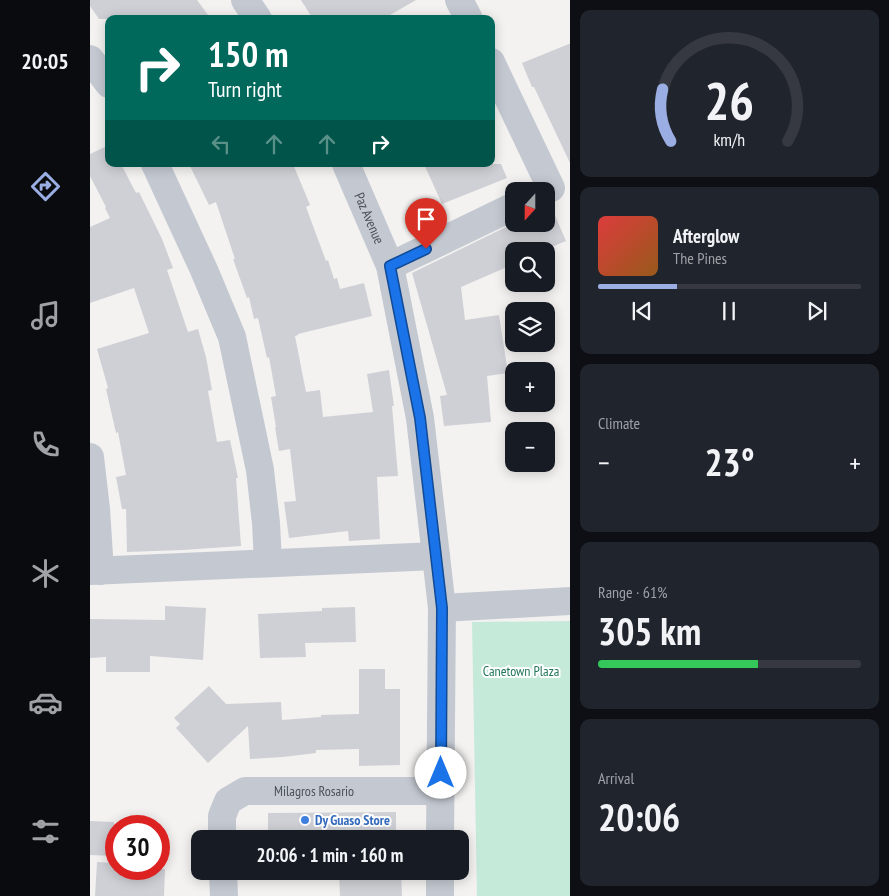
<!DOCTYPE html>
<html lang="en">
<head>
<meta charset="utf-8">
<style>
  :root { --surface:#171b24; --page:#20242c; --text:#f1f3f6; --muted:#9ea1a6; --line:#363941; --accent:#9aaee4 }
  body { margin:0; font-family:"PT Sans Narrow",sans-serif; background:var(--page); color:var(--text); height:100vh; display:flex; flex-direction:column; font-size:19px; white-space:nowrap }
  * { box-sizing:border-box; margin:0 }
  p { font-size:16px; color:var(--muted) }
  .icon { flex:none; width:28px; height:28px; fill:none; stroke:currentColor; stroke-width:2; stroke-linecap:round; stroke-linejoin:round }
  .map { position:relative; flex:1; overflow:hidden }
  .sheet { display:flex; flex-direction:column; gap:10px; padding:10px; background:#0d0f14; width:319px }
  .sheet>* { flex:none }
  .guide { position:absolute; left:15px; top:15px; width:390px; height:152px; border-radius:10px; box-shadow:0 2px 12px #0003; background:#00695c; color:#fff; overflow:hidden }
  .needle { width:32px; rotate:201deg }
  .tools { position:absolute; left:415px; top:182px; display:grid; gap:10px }
  .tools a { display:grid; place-items:center; width:50px; height:50px; border-radius:10px; background:var(--surface); box-shadow:0 2px 12px #0003; font-size:25px }
  .speed { position:absolute; left:15px; top:815px; display:flex; gap:10px; font-size:25px; font-weight:700; text-align:center }
  .speed>* { display:grid; place-content:center; width:65px; height:65px; border-radius:50%; background:var(--surface); box-shadow:0 2px 12px #0003; line-height:1 }
  .speed .limit { border:8px solid #d22; background:#fff; color:#111 }
  .pin { position:absolute; display:grid; place-items:center; width:42px; height:42px; color:#fff; margin:-51px -21px; border-radius:50% 50% 50% 0; rotate:-45deg; box-shadow:0 0 5px #0007 }
  .pin .icon { rotate:45deg }
  .me { position:absolute; width:55px; margin:-28px; rotate:0deg; stroke-linejoin:round; filter:drop-shadow(0 0 4px #0008) }
  .turn { display:flex; align-items:center; gap:18px; height:105px; padding:0 20px; font-size:22px }
  .turn .icon { width:65px; height:65px; stroke-width:2.5 }
  .turn b { display:block; font-size:35px; line-height:42px }
  .lanes { display:flex; align-items:center; height:48px; padding:0 20px; background:#0003; justify-content:center; gap:25px; direction:ltr }
  .lanes .off { opacity:.35 }
  .big { font-size:38px; font-weight:700; line-height:1.1 }
  .sheet .card { flex:1; display:flex; flex-direction:column; justify-content:center; gap:8px; min-width:0; padding:0 18px; border-radius:10px; background:var(--page) }
  .sheet .dial { align-items:center; gap:0 }
  .dial svg { height:130px; overflow:visible; fill:none; stroke:var(--line); stroke-width:7; stroke-linecap:round; text-anchor:middle }
  .dial text { fill:var(--text); stroke:none }
  .song { display:flex; align-items:center; gap:15px }
  .cover { width:60px; height:60px; border-radius:8px; background:linear-gradient(135deg,hsl(0 70% 55%),hsl(30 70% 35%)) }
  .played { height:5px; border-radius:2px; background:linear-gradient(90deg,var(--accent) 30%,var(--line) 30%) }
  .keys { display:flex; justify-content:space-around; direction:ltr }
  .heat { display:flex; justify-content:space-between; align-items:center; font-size:28px; direction:ltr }
  .charge { height:8px; border-radius:4px; background:linear-gradient(90deg,#34c759 61%,var(--line) 0) }
  .trip { position:absolute; left:101px; top:830px; width:278px; height:50px; border-radius:10px; background:var(--surface); box-shadow:0 2px 12px #0003; font-weight:700; line-height:50px; text-align:center }
  main { display:flex; flex:1; min-height:0 }
  .dock { display:flex; flex-direction:column; width:90px; justify-content:space-around; align-items:center; background:#090b0e; color:var(--muted) }
  .dock .icon { width:35px; height:35px }
  .dock .active { color:var(--accent) }
  .dock b { font-size:22px; color:var(--text) }
  .map>svg:first-child { display:block }
  .green { fill:#c6eada }
  .building { fill:#cfd0d5 }
  .lines { fill:none; stroke-linecap:round; stroke-linejoin:round }
  .minor { stroke:#c4c9d1; stroke-width:28 }
  .route-casing { stroke:#114b97; stroke-width:12 }
  .route { stroke:#1a73e8; stroke-width:9 }
  .shop-dot { fill:#3f7fe0; stroke:#fff; stroke-width:2 }
  .labels { text-anchor:middle; dominant-baseline:central; stroke-width:4; stroke-linejoin:round; paint-order:stroke }
  .street-label { font-size:14px; fill:#4b515c; stroke:#fff }
  .park-label { font-size:14px; fill:#23765b; stroke:#fff }
  .shop-label { font-size:14px; font-weight:bold; fill:#366cbe; stroke:#fff; text-anchor:start }
</style>
</head>
<body>
<main>
<nav class="dock">
<b>20:05</b>
<svg class="icon active" aria-label="directions" viewBox="0 0 24 24"><path d="M12 3l9 9-9 9-9-9zM9 14v-3h6M13 9l2 2-2 2"/></svg>
<svg class="icon" aria-label="music" viewBox="0 0 24 24"><path d="M9 18V5l10-2v13"/><circle cx="6" cy="18" r="3"/><circle cx="16" cy="16" r="3"/></svg>
<svg class="icon" aria-label="phone" viewBox="0 0 24 24"><path d="M5 4h4l2 5-3 2q2 4 5 5l2-3 5 2v4C11 20 4 13 5 4z"/></svg>
<svg class="icon" aria-label="climate" viewBox="0 0 24 24"><path d="M12 3v18M4 7l16 10M4 17L20 7"/></svg>
<svg class="icon" aria-label="car" viewBox="0 0 24 24"><path d="M5 17H2v-5l4-1 3-4h7l3 4 3 1v5h-3M9 17h6M6 11h13"/><circle cx="7" cy="17" r="2"/><circle cx="17" cy="17" r="2"/></svg>
<svg class="icon" aria-label="filters" viewBox="0 0 24 24"><path d="M4 7h16M4 17h16"/><circle cx="9" cy="7" r="2"/><circle cx="15" cy="17" r="2"/></svg>
</nav>
<div class="map">
<svg width="481" height="896" viewBox="0 0 481 896">
  <rect width="100%" height="100%" fill="#f3f2f1"/>
  <path class="green" d="M 480,621 L 480,896 L 387,896 L 382,622 Z"/>
  <g class="building">
    <path d="M 0,0 L 107,0 L 121,19 L 9,19 L 0,6 Z"/>
    <path d="M 211,0 L 326,0 L 293,19 L 223,19 Z"/>
    <path d="M 481,43 L 481,165 L 444,87 L 442,87 L 432,63 Z"/>
    <path d="M 19,145 L 19,164 L 31,164 L 46,193 L 49,192 L 72,239 L 83,268 L 77,270 L 98,332 L 108,329 L 116,357 L 122,390 L 118,391 L 127,442 L 140,440 L 148,478 L 146,478 L 151,546 L 93,550 L 37,552 L 36,509 L 32,509 L 26,477 L 36,475 L 28,432 L 26,433 L 16,389 L 18,388 L 7,349 L 59,333 L 44,288 L 0,303 L 0,227 L 20,218 L 15,208 L 16,207 L 0,176 L 0,154 Z"/>
    <path d="M 99,164 L 203,164 L 220,205 L 216,207 L 236,261 L 238,260 L 244,279 L 247,278 L 250,289 L 274,283 L 282,316 L 208,334 L 208,335 L 205,336 L 216,392 L 230,390 L 233,417 L 283,412 L 277,374 L 299,370 L 304,406 L 302,406 L 308,476 L 287,477 L 290,539 L 259,541 L 258,531 L 199,538 L 194,502 L 206,501 L 200,449 L 189,451 L 185,427 L 186,427 L 181,397 L 186,396 L 179,357 L 177,358 L 168,318 L 164,319 L 159,297 L 157,298 L 143,259 L 145,259 L 126,202 L 119,205 Z"/>
    <path d="M 334,164 L 411,164 L 417,178 L 352,204 Z"/>
    <path d="M 461,206 L 476,241 L 452,251 L 424,251 L 424,264 L 371,287 L 375,320 L 409,315 L 418,373 L 397,376 L 401,422 L 354,426 L 350,396 L 357,395 L 322,273 L 424,223 L 456,224 L 456,208 Z"/>
    <path d="M 75,606 L 116,608 L 113,660 L 60,656 L 60,672 L 16,672 L 16,657 L 0,658 L 0,619 L 75,620 Z"/>
    <path d="M 265,607 L 266,642 L 215,643 L 216,657 L 170,658 L 168,614 L 232,611 L 232,608 Z"/>
    <path d="M 269,669 L 295,669 L 295,689 L 310,689 L 310,765 L 269,766 L 269,749 L 226,750 L 226,753 L 193,757 L 160,759 L 158,726 L 118,763 L 86,728 L 90,724 L 84,718 L 119,686 L 136,704 L 191,702 L 192,720 L 231,717 L 231,715 L 269,714 Z"/>
    <path d="M 306,812 L 306,839 L 178,839 L 178,813 Z"/>
    <path d="M 0,821 L 24,822 L 23,856 L 0,855 Z"/>
    <path d="M 7,862 L 26,863 L 26,869 L 75,869 L 74,896 L 5,896 Z"/>
    <path d="M 249,871 L 311,871 L 312,896 L 250,896 Z"/>
  </g>
  <g class="lines">
    <g class="minor">
      <path d="M 155,0 L 168,19"/>
      <path d="M 369,0 L 379,19"/>
      <path d="M 0,59 L 19,84"/>
      <path d="M 401,62 L 461,188"/>
      <path d="M 65,164 L 114,270 L 142,337 L 170,470 L 176,523 L 178,563"/>
      <path id="s1" d="M 256,164 L 300,266 L 330,418 L 352,608 L 350,839"/>
      <path d="M 300,266 L 424,206"/>
      <path d="M 0,457 L 6,509 L 10,571"/>
      <path d="M 0,571 L 346,556"/>
      <path d="M 352,608 L 481,601"/>
      <path id="s2" d="M 132,839 L 132,816 L 138,801 L 155,791 L 351,791"/>
      <path d="M 133,871 L 134,896"/>
      <path d="M 350,896 L 350,871"/>
    </g>
  </g>
  <g class="lines">
    <defs>
      <path id="route" d="M 336,249 L 300,266 L 330,418 L 352,608 L 351,773"/>
    </defs>
    <use href="#route" class="route-casing"/>
    <use href="#route" class="route"/>
  </g>
  <circle class="shop-dot" cx="215" cy="820" r="5"/>
  <g class="labels">
    <g class="street-label">
      <text stroke="none"><textPath href="#s1" startOffset="59">Paz Avenue</textPath></text>
      <text stroke="none"><textPath href="#s2" startOffset="128">Milagros Rosario</textPath></text>
    </g>
    <g class="park-label">
      <text x="431" y="671">Canetown Plaza</text>
    </g>
    <g class="shop-label">
      <text x="225" y="820">Dy Guaso Store</text>
    </g>
  </g>
</svg>
<div class="tools">
<a><svg class="needle" viewBox="-14 -14 28 28"><path d="M0-13l5 13h-10z" fill="#e53935"/><path d="M0 13l5-13h-10z" fill="#9ea1a6"/></svg></a>
<a><svg class="icon" aria-label="search" viewBox="0 0 24 24"><circle cx="10" cy="10" r="6"/><path d="M15 15l6 6"/></svg></a>
<a><svg class="icon" aria-label="layers" viewBox="0 0 24 24"><path d="M12 4l9 5-9 5-9-5zM3 14l9 5 9-5"/></svg></a>
<a>+</a>
<a>−</a>
</div>
<div class="speed"><div class="limit">30</div></div>
<div class="pin" style="left:336px;top:249px;background:#d93025"><svg class="icon" aria-label="arrive" viewBox="0 0 24 24"><path d="M6 21V4h12l-3 4 3 4H6"/></svg></div>
<svg class="me" style="left:351px;top:773px" viewBox="-20 -20 40 40"><circle r="19" fill="#fff"/><path d="M0-13L10 11 0 6-10 11z" fill="#1a73e8"/></svg>
<div class="trip">20:06 · 1 min · 160 m</div>
<div class="guide">
<div class="turn"><svg class="icon" aria-label="right" viewBox="0 0 24 24"><path d="M7 20v-9h11M14 6l5 5-5 5"/></svg><div><b>150 m</b>Turn right</div></div>
<div class="lanes"><svg class="icon off" aria-label="left" viewBox="0 0 24 24"><path d="M17 20v-9H6M10 6l-5 5 5 5"/></svg><svg class="icon off" aria-label="ahead" viewBox="0 0 24 24"><path d="M12 20V5M6 11l6-6 6 6"/></svg><svg class="icon off" aria-label="ahead" viewBox="0 0 24 24"><path d="M12 20V5M6 11l6-6 6 6"/></svg><svg class="icon" aria-label="right" viewBox="0 0 24 24"><path d="M7 20v-9h11M14 6l5 5-5 5"/></svg></div>
</div>
</div>
<section class="sheet">
<div class="card dial"><svg viewBox="0 0 100 80">
<path d="M14 69A42 42 0 1 1 86 69"/>
<path d="M14 69A42 42 0 0 1 9 37" stroke="#9aaee4"/>
<text x="50" y="56" font-size="32" font-weight="700">26</text>
<text x="50" y="72" font-size="11">km/h</text>
</svg></div>
<div class="card">
<div class="song"><i class="cover"></i><div><b>Afterglow</b><p>The Pines</p></div></div>
<div class="played"></div>
<div class="keys"><svg class="icon" aria-label="previous" viewBox="0 0 24 24"><path d="M18 5L8 12l10 7zM5 5v14"/></svg><svg class="icon" aria-label="pause" viewBox="0 0 24 24"><path d="M8 5v14M16 5v14"/></svg><svg class="icon" aria-label="next" viewBox="0 0 24 24"><path d="M6 5l10 7-10 7zM19 5v14"/></svg></div>
</div>
<div class="card"><p>Climate</p>
<div class="heat"><a>−</a><b class="big">23°</b><a>+</a></div>
</div>
<div class="card"><p>Range · 61%</p><b class="big">305 km</b><div class="charge"></div></div>
<div class="card"><p>Arrival</p><b class="big">20:06</b></div>
</section>
</main>
</body>
</html>
